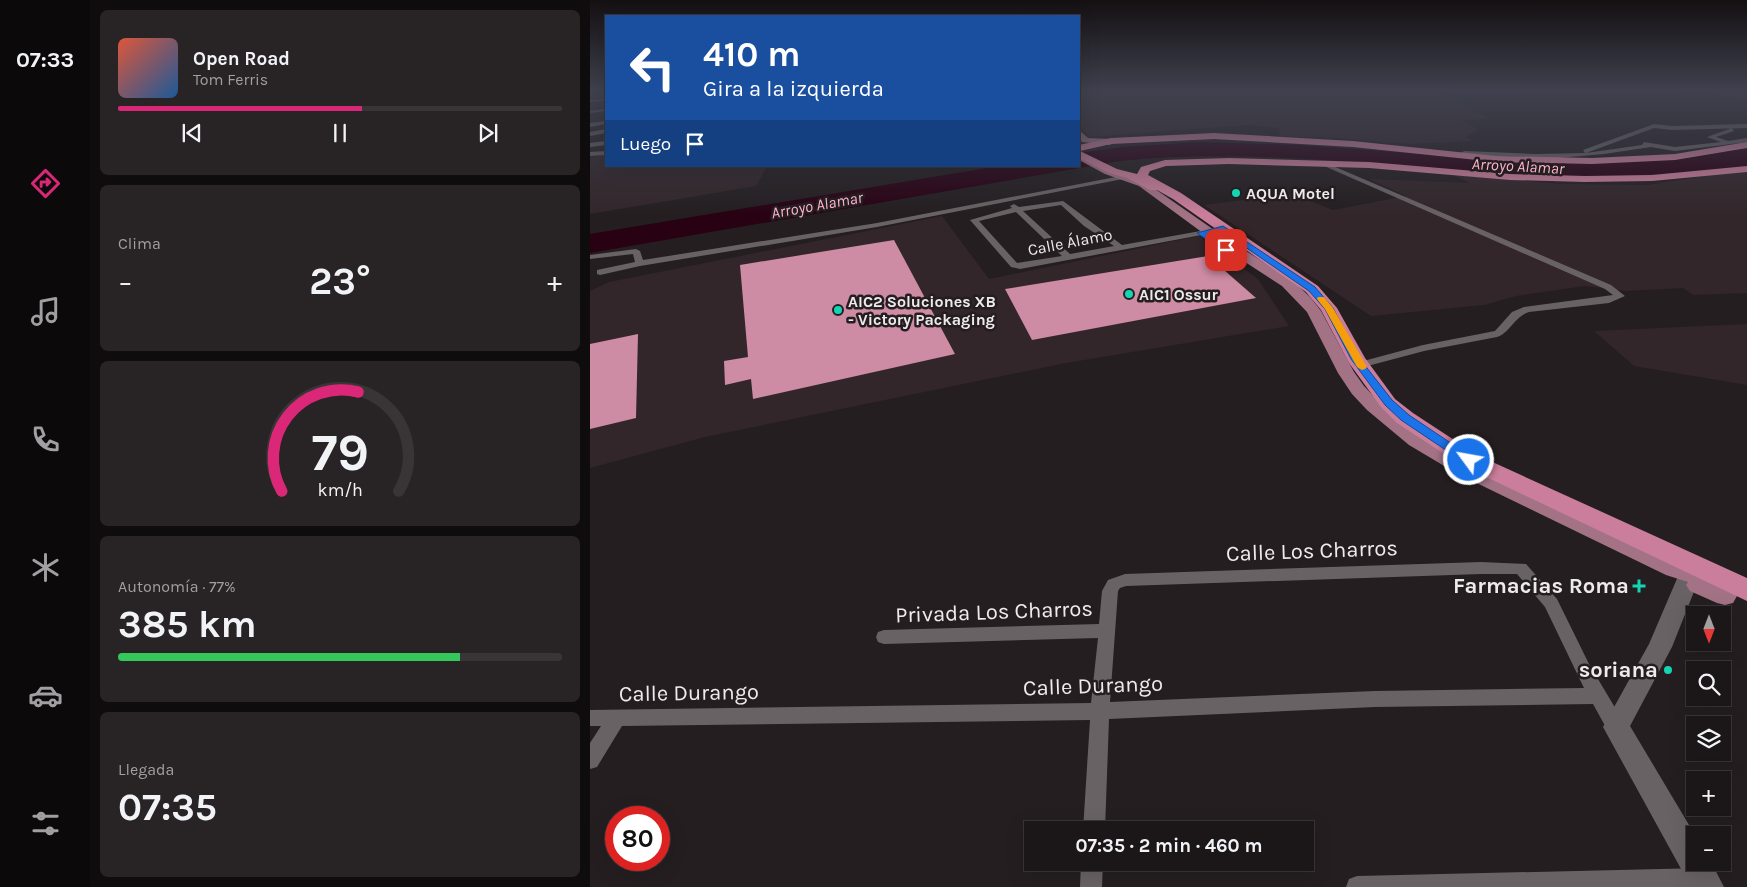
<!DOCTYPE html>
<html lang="es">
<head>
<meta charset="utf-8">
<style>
  :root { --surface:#1b1618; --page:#282325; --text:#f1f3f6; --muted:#a09fa2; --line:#393537; --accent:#db2777 }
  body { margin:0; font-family:Karla,sans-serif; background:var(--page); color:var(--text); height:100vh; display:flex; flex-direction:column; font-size:19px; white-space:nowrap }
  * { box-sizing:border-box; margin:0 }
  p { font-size:16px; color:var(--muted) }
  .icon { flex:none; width:28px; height:28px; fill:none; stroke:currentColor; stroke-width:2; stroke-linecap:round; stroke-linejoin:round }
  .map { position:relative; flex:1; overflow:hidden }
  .details { display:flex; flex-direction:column; gap:10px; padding:10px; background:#0f0c0d; width:500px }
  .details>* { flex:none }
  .guide { position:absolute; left:15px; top:15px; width:475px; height:152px; border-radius:0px; box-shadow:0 5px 20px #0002,0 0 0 1px var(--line); background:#1a4fa0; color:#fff; overflow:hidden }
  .needle { width:32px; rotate:180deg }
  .buttons { position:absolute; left:1096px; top:606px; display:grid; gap:10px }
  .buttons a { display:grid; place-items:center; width:45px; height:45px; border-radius:0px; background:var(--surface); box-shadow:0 5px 20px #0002,0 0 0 1px var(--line); font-size:25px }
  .speed { position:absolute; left:15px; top:806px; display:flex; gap:10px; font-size:25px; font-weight:700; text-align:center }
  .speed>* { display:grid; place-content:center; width:65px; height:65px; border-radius:50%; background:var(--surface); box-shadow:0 5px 20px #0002,0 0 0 1px var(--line); line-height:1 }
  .speed .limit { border:8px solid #d22; background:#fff; color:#111 }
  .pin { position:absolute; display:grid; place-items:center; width:42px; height:42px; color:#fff; margin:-21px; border-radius:10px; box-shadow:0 2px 8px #0006 }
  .me { position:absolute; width:55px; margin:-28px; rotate:302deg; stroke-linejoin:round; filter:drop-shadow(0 0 4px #0008) }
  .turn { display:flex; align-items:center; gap:18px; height:105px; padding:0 15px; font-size:22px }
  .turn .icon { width:65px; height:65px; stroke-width:2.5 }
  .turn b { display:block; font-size:35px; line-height:42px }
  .then { display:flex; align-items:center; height:48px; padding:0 15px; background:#0003; gap:10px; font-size:19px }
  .big { font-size:38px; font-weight:700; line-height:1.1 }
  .details .widget { flex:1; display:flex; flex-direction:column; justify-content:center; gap:8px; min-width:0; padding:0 18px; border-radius:8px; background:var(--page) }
  .details .dial { align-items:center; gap:0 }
  .dial svg { height:130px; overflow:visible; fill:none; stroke:var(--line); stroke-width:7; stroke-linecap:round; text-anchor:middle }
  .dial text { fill:var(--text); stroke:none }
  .song { display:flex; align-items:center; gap:15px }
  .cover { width:60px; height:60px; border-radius:8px; background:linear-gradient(135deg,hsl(10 70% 55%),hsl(210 70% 35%)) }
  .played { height:5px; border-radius:2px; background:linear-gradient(90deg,var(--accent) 55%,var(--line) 55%) }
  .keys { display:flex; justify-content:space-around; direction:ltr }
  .heat { display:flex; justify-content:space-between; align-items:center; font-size:28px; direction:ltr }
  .charge { height:8px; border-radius:4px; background:linear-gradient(90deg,#34c759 77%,var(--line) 0) }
  .trip { position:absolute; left:434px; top:821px; width:290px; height:50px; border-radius:0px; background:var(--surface); box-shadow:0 5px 20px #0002,0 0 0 1px var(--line); font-weight:700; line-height:50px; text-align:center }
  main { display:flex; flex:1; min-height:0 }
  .menu { display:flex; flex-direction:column; width:90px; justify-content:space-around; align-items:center; background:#0b090a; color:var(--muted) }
  .menu .icon { width:35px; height:35px }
  .menu .selected { color:var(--accent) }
  .menu b { font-size:22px; color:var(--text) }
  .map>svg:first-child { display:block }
  .built { fill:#32262a }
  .water { fill:#280113 }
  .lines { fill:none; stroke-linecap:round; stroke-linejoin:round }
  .stream { stroke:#280113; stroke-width:1 }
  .building { fill:#ce8ba4 }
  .street { fill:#696264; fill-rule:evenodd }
  .secondary { fill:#696264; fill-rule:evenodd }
  .primary { fill:#a37385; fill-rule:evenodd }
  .highway { fill:#ca7e9b; fill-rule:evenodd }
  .route { fill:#1a73e8; stroke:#114b97 }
  .slow { fill:#f59e0b }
  .poi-dot { fill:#13d5b3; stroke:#241e20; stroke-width:2 }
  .labels { text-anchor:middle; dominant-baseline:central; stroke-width:5; stroke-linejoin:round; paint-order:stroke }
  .far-water-label { font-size:16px; font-style:italic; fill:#feb2ce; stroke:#241e20 }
  .far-poi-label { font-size:16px; font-weight:bold; fill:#efeaec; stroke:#241e20; text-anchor:start }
  .far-street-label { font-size:16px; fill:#efeaec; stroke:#241e20 }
  .near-street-label { font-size:22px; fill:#efeaec; stroke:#241e20 }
  .near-poi-label { font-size:22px; font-weight:bold; fill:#efeaec; stroke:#241e20; text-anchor:end }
</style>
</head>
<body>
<main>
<nav class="menu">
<b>07:33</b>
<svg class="icon selected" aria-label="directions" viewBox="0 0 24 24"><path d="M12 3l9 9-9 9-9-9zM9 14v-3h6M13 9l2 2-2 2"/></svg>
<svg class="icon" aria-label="music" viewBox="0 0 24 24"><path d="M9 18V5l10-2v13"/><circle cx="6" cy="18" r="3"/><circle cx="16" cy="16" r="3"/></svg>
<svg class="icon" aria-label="phone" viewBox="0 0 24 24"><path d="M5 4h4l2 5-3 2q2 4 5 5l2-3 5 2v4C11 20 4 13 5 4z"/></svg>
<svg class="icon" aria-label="climate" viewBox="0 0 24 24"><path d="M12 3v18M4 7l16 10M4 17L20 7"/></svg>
<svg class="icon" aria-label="car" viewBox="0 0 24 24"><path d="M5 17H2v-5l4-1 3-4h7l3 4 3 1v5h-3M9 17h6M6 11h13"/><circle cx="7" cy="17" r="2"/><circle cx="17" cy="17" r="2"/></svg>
<svg class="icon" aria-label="filters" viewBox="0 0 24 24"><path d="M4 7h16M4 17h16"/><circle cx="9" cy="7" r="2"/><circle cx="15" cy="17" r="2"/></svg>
</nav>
<section class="details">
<div class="widget">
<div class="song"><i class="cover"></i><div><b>Open Road</b><p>Tom Ferris</p></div></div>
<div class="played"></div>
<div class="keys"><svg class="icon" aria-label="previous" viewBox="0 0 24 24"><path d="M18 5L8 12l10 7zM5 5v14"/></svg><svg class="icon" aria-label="pause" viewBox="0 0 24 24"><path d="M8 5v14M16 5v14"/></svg><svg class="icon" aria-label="next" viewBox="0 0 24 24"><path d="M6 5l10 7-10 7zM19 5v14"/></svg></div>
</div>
<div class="widget"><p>Clima</p>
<div class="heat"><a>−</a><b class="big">23°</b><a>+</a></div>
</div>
<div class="widget dial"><svg viewBox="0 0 100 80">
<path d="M14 69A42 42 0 1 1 86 69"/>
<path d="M14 69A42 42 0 0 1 61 8" stroke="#db2777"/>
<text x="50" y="56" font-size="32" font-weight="700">79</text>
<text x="50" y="72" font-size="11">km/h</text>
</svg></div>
<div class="widget"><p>Autonomía · 77%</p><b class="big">385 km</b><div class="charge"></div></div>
<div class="widget"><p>Llegada</p><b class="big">07:35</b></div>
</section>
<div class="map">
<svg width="1157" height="887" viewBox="0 0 1157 887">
  <rect width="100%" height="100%" fill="#241e20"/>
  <g class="built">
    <path d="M 489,90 L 845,90 L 901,119 L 872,120 L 889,130 L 875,137 L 882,141 L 820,144 L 747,138 L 690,136 L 689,128 L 657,125 L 498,137 L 489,124 Z"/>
    <path d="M 1063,90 L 1157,90 L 1157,99 Z"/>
    <path d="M 16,155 L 16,166 L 177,166 L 166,186 L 0,214 L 0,157 Z"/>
    <path d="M 1157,169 L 1157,293 L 1103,295 L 1093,288 L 1037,291 L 995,286 L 926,296 L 894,305 L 781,316 L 614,205 L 703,194 L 743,210 L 816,196 L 779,179 L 880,183 L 864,175 L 972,184 L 1058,185 Z"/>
    <path d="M 352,216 L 399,279 L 609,236 L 668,279 L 699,326 L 476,363 L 115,437 L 0,468 L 0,291 L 19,282 Z"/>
    <path d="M 1157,324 L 1157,385 L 1044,366 L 1004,331 Z"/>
  </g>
  <path class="water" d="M 608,142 L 710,145 L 913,160 L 1105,156 L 1157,148 L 1157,167 C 1075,175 994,180 911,174 C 784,165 658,148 530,161 L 0,253 L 0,234 L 409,166 L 489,166 L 489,153 L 533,147 Z"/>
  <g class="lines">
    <path class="stream" d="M 1081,90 L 1128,95"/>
  </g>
  <g class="building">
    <path d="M 304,240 L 365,354 L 163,399 L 161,379 L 135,385 L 134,361 L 158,357 L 150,265 Z"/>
    <path d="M 618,256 L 666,298 L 442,340 L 415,289 Z"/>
    <path d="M 48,334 L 46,418 L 0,429 L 0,344 Z"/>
  </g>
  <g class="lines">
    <g class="street">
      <path d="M 16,99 L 16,101 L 0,102 L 0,100 Z"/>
      <path d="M 16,109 L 16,111 L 0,113 L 0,111 Z"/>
      <path d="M 16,121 L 16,124 L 0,127 L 0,123 Z"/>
      <path d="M 1064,124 L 1082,126 L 1157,124 L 1157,128 L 1082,130 L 1064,128 L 996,153 L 1052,145 L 1054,142 L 1085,147 L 1131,142 L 1117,137 L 1142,128 L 1144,131 L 1126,137 L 1138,141 L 1157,138 L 1157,142 L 1085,151 L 1061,147 L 1014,154 L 968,158 L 898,156 L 871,153 L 874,151 L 945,154 L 995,153 L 993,150 Z"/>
      <path d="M 16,129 L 16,133 L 0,136 L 0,132 Z"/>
      <path d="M 16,141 L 16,145 L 0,147 L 0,143 Z"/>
      <path d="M 16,151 L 16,155 L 0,156 L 0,152 Z"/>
      <path d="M 732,163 L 736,163 L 1021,285 L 1035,296 L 1019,303 L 939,312 C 923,318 920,333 907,337 L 834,351 L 770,368 L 766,367 L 765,365 L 766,363 L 833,345 L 905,331 L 922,312 L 934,307 L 1023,295 L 1015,289 L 732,165 Z"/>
      <path d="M 536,175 L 538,176 L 538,178 L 287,227 L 50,266 L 10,275 L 7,274 L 7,270 L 45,262 L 43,254 L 0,259 L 0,255 L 46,249 L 50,251 L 53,260 L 287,223 Z"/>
      <path d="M 473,201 L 532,245 L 633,227 L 637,229 L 633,231 L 430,269 L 421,267 L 380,220 L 422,208 L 420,206 L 424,204 L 429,207 ZM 471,205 L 494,226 L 524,246 L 480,254 L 433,211 ZM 426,212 L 472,256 L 427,263 L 389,221 Z"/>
      <path d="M 891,562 L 936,564 L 967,599 L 999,664 L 1033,721 L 1035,727 L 1033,733 L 1026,736 L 1019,733 L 1003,704 L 785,707 L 519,719 L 515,830 L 493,830 L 500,720 L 32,726 L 7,767 L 0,769 L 0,743 L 11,726 L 0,726 L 0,710 L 501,703 L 508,638 L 294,644 L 288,642 L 286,637 L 288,632 L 294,630 L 509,624 L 512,591 L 518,580 L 535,574 ZM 891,574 L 927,574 L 955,607 L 994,688 L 785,691 L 520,702 L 528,591 L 530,588 L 536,586 Z"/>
      <path d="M 491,862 L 513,862 L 512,887 L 490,887 Z"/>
      <path d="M 1113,868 L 1121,871 L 1124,879 L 1121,887 L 756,887 L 759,879 L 767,876 Z"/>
    </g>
    <path class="secondary" d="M 1100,566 L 1108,568 L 1111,574 L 1082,647 L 1040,726 L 1105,835 L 1105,862 L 1121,862 L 1134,887 L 1101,887 L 1013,727 L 1059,644 L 1089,574 L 1092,568 Z"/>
    <g class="primary">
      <path d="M 489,130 L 498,138 L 520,139 L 524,142 L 520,145 L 492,142 L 489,137 Z"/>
      <path d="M 489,154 L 521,170 L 555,182 L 640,241 L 702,280 L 720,297 L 731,311 L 764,372 L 774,386 L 789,402 L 833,437 L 880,465 L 1091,562 L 1135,575 L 1139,581 L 1136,586 L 1143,589 L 1147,596 L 1143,603 L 1135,605 L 1127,603 L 1100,591 L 1096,585 L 1098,582 L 1076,575 L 866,473 L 819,445 L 777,410 L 762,394 L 748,373 L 717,312 L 692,286 L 632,247 L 549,186 L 515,174 L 489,160 Z"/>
    </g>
    <path class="highway" d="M 624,133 L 763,141 L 906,156 L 1002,158 L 1085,154 L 1157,142 L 1157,148 L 1085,160 L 1002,164 L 906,162 L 763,147 L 624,139 L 521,144 L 490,151 L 527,169 L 547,174 L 551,167 L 575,160 L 639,158 L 779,162 L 920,174 L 995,176 L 1062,175 L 1157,166 L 1157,172 L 1062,181 L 995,182 L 920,180 L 779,168 L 639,164 L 576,166 L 560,171 L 558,175 L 591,193 L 728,286 L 747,308 L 775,358 L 805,399 L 823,413 L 887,455 L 1157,578 L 1157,601 L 871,465 L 807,423 L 791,407 L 759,363 L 731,310 L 716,292 L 583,199 L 567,190 L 560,190 L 537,178 L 519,173 L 489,158 L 489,145 L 521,138 Z"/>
  </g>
  <linearGradient id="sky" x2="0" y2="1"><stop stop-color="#141012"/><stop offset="0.42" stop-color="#3f414e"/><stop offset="1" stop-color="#3f414e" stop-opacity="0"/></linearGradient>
  <rect width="1157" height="215" fill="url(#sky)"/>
  <path class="route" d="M 633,226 L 725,287 L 743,308 L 770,359 L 802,400 L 819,415 L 883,458 L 885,460 L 883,463 L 875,463 L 811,420 L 795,405 L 761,359 L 735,309 L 719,291 L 632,231 L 617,234 L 638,248 L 638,251 L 633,251 L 607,233 Z"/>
  <path class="slow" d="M 728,297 L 734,297 L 743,308 L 777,367 L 775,369 L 772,370 L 767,367 L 735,309 L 727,299 Z"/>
  <g class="poi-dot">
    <circle cx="646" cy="193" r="5"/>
    <circle cx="539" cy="294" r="5"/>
    <circle cx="248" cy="310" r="5"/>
    <path d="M1046.5 578.5h5v5h5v5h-5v5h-5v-5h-5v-5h5z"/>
    <circle cx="1078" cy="670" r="5"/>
  </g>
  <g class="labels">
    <g class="far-water-label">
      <text transform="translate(928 166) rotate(3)">Arroyo Alamar</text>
      <text transform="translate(227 205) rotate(-10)">Arroyo Alamar</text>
    </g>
    <g class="far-poi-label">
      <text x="656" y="193">AQUA Motel</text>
      <text x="549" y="294">AIC1 Ossur</text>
      <text x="258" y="301">AIC2 Soluciones XB<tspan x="258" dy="18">- Victory Packaging</tspan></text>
    </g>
    <g class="far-street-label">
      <text transform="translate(480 242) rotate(-11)">Calle Álamo</text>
    </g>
    <g class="near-street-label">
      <text transform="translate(722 551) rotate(-2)">Calle Los Charros</text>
      <text transform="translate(404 612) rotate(-2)">Privada Los Charros</text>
      <text transform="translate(503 686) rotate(-2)">Calle Durango</text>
      <text transform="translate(99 693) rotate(-1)">Calle Durango</text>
    </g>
    <g class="near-poi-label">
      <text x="1039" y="586">Farmacias Roma</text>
      <text x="1068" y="670">soriana</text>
    </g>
  </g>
</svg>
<div class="buttons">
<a><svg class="needle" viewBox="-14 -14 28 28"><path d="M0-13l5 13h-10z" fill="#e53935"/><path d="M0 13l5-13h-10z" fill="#a09fa2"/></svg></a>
<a><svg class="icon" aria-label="search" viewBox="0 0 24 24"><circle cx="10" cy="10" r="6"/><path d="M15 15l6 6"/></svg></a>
<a><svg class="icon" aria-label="layers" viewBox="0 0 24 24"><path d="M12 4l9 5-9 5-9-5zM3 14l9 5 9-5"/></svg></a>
<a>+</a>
<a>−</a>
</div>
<div class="speed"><div class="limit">80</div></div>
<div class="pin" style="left:636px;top:250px;background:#d93025"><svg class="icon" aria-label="arrive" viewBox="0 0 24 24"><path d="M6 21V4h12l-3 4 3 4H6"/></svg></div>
<svg class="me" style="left:879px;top:460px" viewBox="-20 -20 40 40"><circle r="17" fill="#1a73e8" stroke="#fff" stroke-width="3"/><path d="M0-11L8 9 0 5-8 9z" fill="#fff"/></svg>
<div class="trip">07:35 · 2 min · 460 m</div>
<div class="guide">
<div class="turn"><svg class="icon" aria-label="left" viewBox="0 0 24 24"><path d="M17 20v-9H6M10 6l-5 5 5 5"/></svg><div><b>410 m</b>Gira a la izquierda</div></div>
<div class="then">Luego<svg class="icon" aria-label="arrive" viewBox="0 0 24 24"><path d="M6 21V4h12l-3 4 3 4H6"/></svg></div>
</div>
</div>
</main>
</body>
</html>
